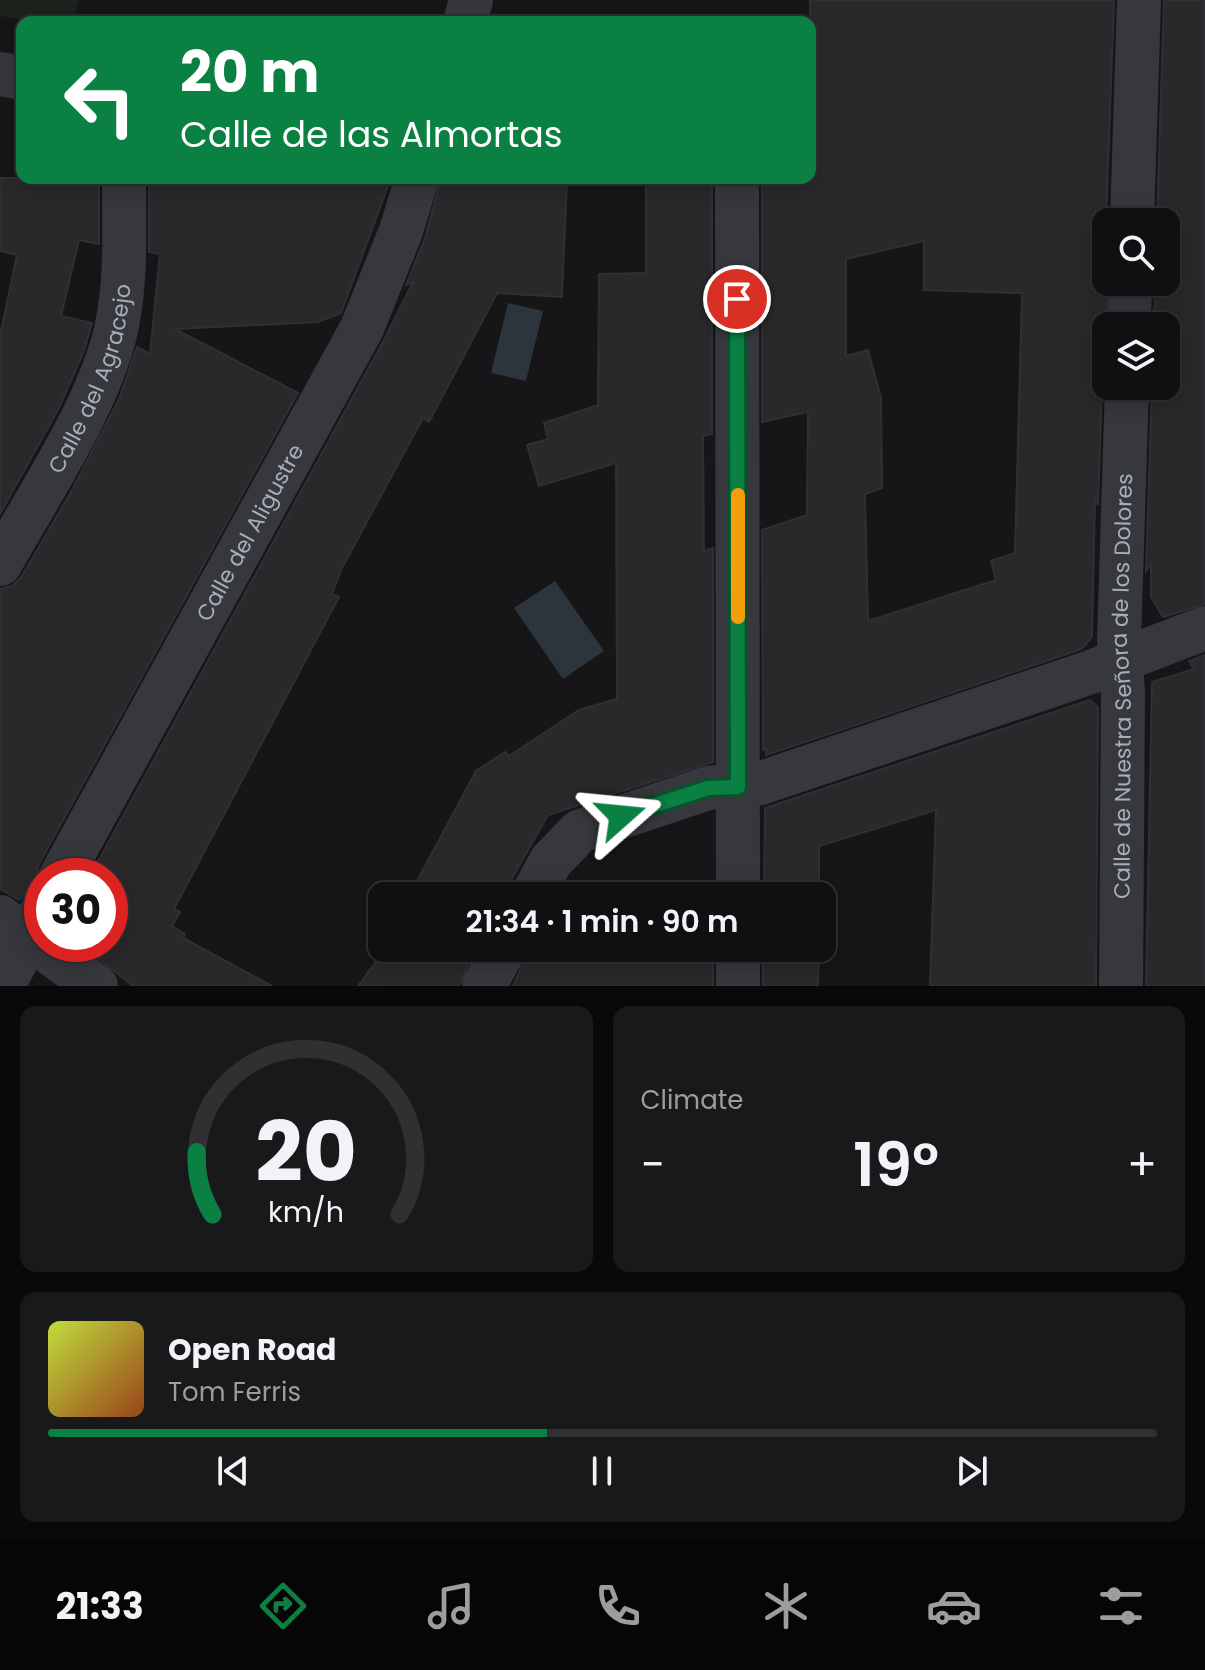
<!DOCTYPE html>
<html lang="en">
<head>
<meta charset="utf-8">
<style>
  :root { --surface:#101012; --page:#19191b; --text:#f1f3f6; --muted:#9c9d9f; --line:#303032; --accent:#0b8043 }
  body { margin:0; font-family:Poppins,sans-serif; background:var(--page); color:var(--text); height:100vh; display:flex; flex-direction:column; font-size:30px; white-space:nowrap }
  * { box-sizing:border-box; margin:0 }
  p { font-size:26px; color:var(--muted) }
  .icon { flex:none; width:44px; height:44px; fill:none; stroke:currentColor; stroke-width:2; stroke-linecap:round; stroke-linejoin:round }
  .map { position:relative; height:986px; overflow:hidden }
  .details { display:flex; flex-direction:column; gap:20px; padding:20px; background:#09090a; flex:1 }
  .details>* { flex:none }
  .hud { position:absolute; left:16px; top:16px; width:800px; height:168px; border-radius:16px; box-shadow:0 4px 20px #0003,0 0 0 2px var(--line); background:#0b8043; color:#fff; overflow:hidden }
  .fabs { position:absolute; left:1092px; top:208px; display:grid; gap:16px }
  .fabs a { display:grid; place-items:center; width:88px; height:88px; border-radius:16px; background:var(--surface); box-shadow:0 4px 20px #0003,0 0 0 2px var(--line); font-size:40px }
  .speed { position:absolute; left:24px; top:858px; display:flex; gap:16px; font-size:40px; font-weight:700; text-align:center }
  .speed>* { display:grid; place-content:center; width:104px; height:104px; border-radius:50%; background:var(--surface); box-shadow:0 4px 20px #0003,0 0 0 2px var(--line); line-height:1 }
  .speed .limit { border:12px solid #d22; background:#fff; color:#111 }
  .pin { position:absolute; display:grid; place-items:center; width:68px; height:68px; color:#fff; margin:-34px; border:4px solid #fff; border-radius:50%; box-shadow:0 2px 8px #0007 }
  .me { position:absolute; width:88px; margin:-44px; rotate:72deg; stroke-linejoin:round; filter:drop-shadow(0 0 6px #0008) }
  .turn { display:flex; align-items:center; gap:28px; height:168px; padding:0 32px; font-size:36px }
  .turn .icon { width:104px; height:104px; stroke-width:2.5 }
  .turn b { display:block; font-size:56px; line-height:68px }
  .big { font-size:60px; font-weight:600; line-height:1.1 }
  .details .tile { flex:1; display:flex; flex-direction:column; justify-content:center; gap:12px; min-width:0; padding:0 28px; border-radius:16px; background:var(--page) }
  .details .dial { align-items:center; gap:0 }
  .dial svg { height:208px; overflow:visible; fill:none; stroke:var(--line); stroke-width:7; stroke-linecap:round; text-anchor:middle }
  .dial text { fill:var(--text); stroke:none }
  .song { display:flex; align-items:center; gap:24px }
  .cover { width:96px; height:96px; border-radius:12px; background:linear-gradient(135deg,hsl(70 70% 55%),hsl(20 70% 35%)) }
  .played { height:8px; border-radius:4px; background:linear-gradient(90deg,var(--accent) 45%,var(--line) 45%) }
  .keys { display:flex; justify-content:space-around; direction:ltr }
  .heat { display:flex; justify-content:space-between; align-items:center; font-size:44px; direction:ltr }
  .details .tiles { flex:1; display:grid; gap:20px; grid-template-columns:1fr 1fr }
  .tile:last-child { grid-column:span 2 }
  .trip { position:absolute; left:368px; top:882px; width:468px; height:80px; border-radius:16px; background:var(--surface); box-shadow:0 4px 20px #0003,0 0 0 2px var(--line); font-weight:600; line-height:80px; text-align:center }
  .tab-bar { display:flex; height:128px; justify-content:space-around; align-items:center; background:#060607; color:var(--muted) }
  .tab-bar .icon { width:56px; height:56px }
  .tab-bar .current { color:var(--accent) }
  .tab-bar b { font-size:36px; color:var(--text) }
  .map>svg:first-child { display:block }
  .green { fill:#1c231d }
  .water { fill:#2c353c }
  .building { fill:#29292c; stroke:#303034; stroke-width:2; fill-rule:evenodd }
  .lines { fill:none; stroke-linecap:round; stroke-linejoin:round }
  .minor { stroke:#37383d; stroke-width:44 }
  .route-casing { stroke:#07532c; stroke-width:20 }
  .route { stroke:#0b8043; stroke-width:14 }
  .slow { stroke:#f59e0b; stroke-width:14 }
  .labels { text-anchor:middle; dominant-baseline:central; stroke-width:8; stroke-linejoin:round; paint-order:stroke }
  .street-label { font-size:22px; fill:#a8adb8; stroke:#111113 }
</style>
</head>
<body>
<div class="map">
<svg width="1205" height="986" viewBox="0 0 1205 986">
  <rect width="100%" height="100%" fill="#161618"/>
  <path class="green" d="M 0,0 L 79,0 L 72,22 L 36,22 L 0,16 Z"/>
  <g class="water">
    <path d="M 508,303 L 543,311 L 526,381 L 491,373 Z"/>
    <path d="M 555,581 L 604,651 L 563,679 L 514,608 Z"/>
  </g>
  <g class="building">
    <path d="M 810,0 L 1114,0 L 1106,222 L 1106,373 L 1102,385 L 1098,505 L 1095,499 L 1092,637 L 1082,649 L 766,755 L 766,749 L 763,750 L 762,530 L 807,515 L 808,412 L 762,422 L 762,178 L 810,178 ZM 924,241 L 924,290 L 1022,293 L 1015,553 L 991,561 L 996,580 L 868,621 L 865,494 L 882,488 L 881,398 L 868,350 L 846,356 L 846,259 Z"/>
    <path d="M 1164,0 L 1205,0 L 1205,604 L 1163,617 L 1151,597 L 1151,564 L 1146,571 L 1152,386 L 1166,386 L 1166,326 L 1154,326 L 1155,282 L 1166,282 L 1166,222 L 1157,222 Z"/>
    <path d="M 0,178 L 99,178 L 99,244 L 79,240 L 61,316 L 92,323 L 84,351 L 59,408 L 0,514 L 0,336 L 17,255 L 0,251 Z"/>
    <path d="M 149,178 L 391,178 L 341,313 L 318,322 L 175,329 L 298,393 L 39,864 L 36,876 L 39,887 L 28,890 L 19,900 L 0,889 L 0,589 L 12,586 L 22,576 L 71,492 L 119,399 L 137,347 L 150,354 L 160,254 L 149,252 Z"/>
    <path d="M 441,178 L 567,178 L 562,297 L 497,293 L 429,422 L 423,418 L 342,568 L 332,594 L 339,597 L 174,909 L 180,912 L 172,926 L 185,934 L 183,938 L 272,986 L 133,986 L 80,944 L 110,944 L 110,876 L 90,876 L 384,340 L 413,282 L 406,285 L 425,238 Z"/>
    <path d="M 646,178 L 712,178 L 712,434 L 703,436 L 704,551 L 713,548 L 713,762 L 548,815 L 502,896 L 409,896 L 476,771 L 505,752 L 509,756 L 579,710 L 617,699 L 616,463 L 539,486 L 527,445 L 548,439 L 544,423 L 598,405 L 599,274 L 646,273 Z"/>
    <path d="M 1205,655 L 1205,986 L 1146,986 L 1152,682 L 1194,669 L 1189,661 Z"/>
    <path d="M 1090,700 L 1098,707 L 1096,986 L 930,986 L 936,810 L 819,846 L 819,896 L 764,896 L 765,808 Z"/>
    <path d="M 386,948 L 476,948 L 459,986 L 358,986 Z"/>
    <path d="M 530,948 L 594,948 L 600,954 L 624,948 L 713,948 L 713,986 L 513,986 Z"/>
    <path d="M 763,948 L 819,948 L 818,986 L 763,986 Z"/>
  </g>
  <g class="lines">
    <g class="minor">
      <path d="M 465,22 L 471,0"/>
      <path d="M 0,74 L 22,78"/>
      <path d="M 737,178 L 738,896"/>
      <path d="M 1132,222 L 1139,0"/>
      <path d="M 1129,326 L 1130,282"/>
      <path id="s1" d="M 0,564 C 38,496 99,405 116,330 C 127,281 124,228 124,178"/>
      <path id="s2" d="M 61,876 L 362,328 L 401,231 L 417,178"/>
      <path d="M 532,896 L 551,861 L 580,831 L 708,788 L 761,783 L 1091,672 L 1205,628"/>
      <path d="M 0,917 L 96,986"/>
      <path d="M 738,948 L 738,986"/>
      <path d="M 3,986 L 42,911"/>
      <path d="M 484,986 L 505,948"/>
      <path id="s3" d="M 1121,986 L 1123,691 L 1119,640 L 1127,386"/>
    </g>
  </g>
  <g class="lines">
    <defs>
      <path id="route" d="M 621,816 L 708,788 L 738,787 L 737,299"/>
    </defs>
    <use href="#route" class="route-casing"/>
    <use href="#route" class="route"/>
    <path class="slow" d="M 738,495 L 738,617"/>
  </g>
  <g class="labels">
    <g class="street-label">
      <text stroke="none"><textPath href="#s1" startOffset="208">Calle del Agracejo</textPath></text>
      <text stroke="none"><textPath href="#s2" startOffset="392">Calle del Aligustre</textPath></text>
      <text stroke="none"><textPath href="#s3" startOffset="300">Calle de Nuestra Señora de los Dolores</textPath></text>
    </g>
  </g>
</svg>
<div class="fabs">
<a><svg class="icon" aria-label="search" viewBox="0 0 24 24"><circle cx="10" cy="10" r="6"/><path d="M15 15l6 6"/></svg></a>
<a><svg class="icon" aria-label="layers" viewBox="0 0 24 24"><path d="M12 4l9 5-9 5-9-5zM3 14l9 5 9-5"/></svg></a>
</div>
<div class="speed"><div class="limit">30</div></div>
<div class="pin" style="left:737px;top:299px;background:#d93025"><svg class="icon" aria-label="arrive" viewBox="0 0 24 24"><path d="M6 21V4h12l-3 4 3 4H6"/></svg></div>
<svg class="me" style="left:621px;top:816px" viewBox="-20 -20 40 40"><path d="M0-17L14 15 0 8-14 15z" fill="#0b8043" stroke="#fff" stroke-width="4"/></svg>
<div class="trip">21:34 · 1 min · 90 m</div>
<div class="hud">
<div class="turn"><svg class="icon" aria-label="left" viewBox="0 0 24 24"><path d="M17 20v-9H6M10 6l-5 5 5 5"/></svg><div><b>20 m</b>Calle de las Almortas</div></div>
</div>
</div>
<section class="details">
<div class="tiles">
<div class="tile dial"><svg viewBox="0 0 100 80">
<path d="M14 69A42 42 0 1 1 86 69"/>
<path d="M14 69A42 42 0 0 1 8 45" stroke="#0b8043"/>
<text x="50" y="56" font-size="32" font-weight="700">20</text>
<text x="50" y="72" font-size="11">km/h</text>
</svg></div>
<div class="tile"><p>Climate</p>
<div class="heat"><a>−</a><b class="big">19°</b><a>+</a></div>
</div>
<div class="tile">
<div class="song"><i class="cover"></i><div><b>Open Road</b><p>Tom Ferris</p></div></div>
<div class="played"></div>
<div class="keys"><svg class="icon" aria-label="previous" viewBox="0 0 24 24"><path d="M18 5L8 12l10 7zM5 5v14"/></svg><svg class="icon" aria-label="pause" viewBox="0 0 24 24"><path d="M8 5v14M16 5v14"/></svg><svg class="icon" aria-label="next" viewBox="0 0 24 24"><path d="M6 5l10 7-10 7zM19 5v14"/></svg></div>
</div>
</div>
</section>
<nav class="tab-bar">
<b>21:33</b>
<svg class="icon current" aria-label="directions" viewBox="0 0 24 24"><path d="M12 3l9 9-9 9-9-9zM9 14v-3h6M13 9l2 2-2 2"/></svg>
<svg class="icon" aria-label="music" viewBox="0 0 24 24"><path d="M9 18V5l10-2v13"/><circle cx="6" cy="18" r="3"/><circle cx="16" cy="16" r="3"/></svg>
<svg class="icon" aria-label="phone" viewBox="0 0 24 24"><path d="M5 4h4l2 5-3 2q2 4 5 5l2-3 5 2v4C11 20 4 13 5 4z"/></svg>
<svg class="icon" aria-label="climate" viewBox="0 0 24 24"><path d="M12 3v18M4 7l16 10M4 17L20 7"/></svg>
<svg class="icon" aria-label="car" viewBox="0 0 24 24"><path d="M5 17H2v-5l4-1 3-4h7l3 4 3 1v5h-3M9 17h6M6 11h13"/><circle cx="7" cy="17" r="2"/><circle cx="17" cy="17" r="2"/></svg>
<svg class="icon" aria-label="filters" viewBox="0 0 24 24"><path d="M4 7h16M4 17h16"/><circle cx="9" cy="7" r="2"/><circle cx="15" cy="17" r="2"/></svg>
</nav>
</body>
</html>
